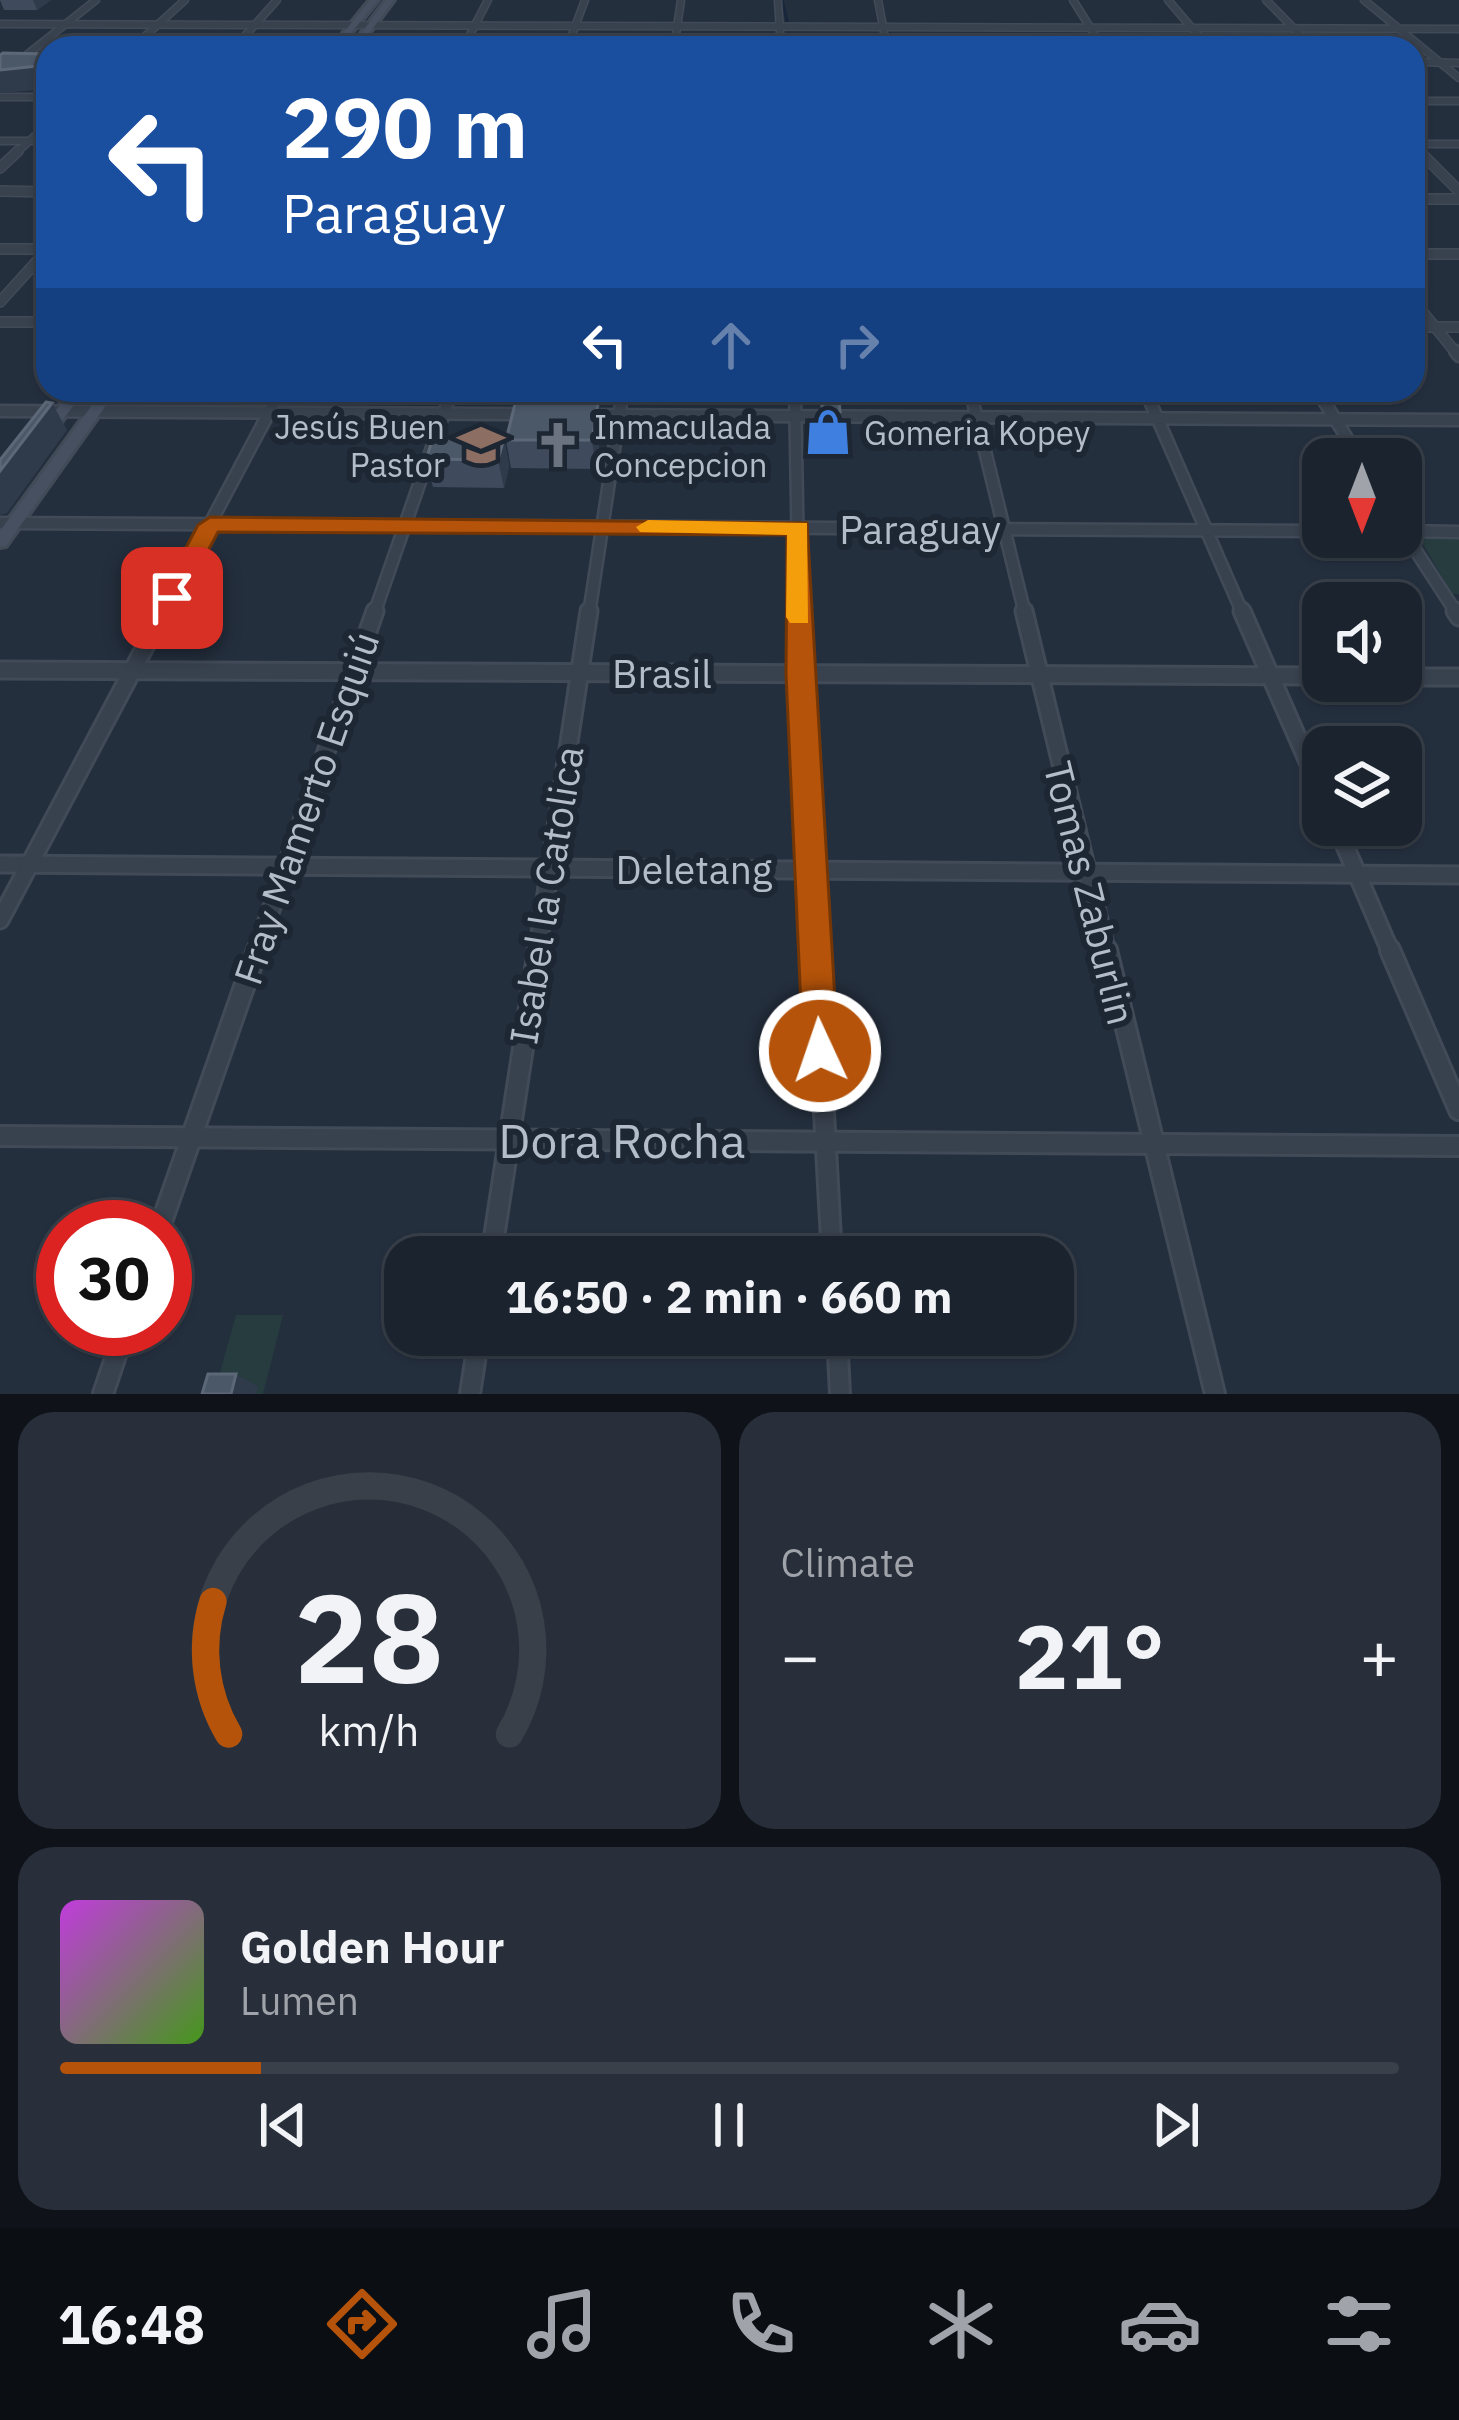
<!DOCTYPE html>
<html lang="en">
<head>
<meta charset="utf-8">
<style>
  :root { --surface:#1b232e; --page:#282f3a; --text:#f1f3f6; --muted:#a0a4aa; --line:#39404a; --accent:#b45309 }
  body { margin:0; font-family:"IBM Plex Sans",sans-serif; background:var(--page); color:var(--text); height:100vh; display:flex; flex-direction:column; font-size:45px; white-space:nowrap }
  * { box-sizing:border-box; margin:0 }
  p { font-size:39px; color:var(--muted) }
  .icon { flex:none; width:66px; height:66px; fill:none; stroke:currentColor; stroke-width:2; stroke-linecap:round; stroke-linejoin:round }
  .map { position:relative; height:1394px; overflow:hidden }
  .panel { display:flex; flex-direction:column; gap:18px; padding:18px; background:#0f1319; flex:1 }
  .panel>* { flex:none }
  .guide { position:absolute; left:36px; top:36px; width:1389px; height:366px; border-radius:36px; box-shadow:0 3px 9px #0004,0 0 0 3px var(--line); background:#1a4fa0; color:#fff; overflow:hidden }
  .needle { width:78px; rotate:180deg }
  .fabs { position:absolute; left:1302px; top:438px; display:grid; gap:24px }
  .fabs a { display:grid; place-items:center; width:120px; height:120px; border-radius:24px; background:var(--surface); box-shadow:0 3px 9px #0004,0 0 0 3px var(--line); font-size:60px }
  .speed { position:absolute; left:36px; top:1200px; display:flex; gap:24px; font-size:60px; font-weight:700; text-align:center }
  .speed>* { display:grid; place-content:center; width:156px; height:156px; border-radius:50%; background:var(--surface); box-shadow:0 3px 9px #0004,0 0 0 3px var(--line); line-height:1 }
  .speed .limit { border:18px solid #d22; background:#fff; color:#111 }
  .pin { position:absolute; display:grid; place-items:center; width:102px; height:102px; color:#fff; margin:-51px; border-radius:24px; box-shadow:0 6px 18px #0006 }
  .me { position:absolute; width:132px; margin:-66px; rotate:357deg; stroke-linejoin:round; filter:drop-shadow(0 0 9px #0008) }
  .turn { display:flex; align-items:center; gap:42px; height:252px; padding:0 48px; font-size:54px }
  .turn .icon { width:156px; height:156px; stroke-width:2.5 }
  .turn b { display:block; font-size:84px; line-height:102px }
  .lanes { display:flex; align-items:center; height:114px; padding:0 48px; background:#0003; justify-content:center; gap:60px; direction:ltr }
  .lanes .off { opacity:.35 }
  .big { font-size:90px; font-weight:700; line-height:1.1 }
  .panel .widget { flex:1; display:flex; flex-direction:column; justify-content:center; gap:18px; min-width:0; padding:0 42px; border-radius:36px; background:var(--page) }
  .panel .dial { align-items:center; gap:0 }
  .dial svg { height:312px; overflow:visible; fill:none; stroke:var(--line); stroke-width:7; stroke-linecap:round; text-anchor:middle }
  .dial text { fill:var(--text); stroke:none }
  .song { display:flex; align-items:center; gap:36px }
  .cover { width:144px; height:144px; border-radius:18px; background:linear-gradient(135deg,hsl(290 70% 55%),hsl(100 70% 35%)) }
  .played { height:12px; border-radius:6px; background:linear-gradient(90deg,var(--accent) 15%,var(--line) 15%) }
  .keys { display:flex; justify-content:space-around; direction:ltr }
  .heat { display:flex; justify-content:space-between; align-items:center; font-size:66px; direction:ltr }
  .panel .tiles { flex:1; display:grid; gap:18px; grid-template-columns:1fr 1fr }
  .widget:last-child { grid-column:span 2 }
  .trip { position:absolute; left:384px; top:1236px; width:690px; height:120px; border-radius:36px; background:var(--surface); box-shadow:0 3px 9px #0004,0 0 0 3px var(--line); font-weight:700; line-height:120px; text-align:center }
  .dock { display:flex; height:192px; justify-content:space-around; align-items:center; background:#0b0e12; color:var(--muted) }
  .dock .icon { width:84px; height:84px }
  .dock .active { color:var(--accent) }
  .dock b { font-size:54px; color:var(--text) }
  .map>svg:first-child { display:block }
  .green { fill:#263c3f }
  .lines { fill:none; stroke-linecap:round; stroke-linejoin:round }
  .stream { stroke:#17263c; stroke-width:3 }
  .street-far4-casing { stroke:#414a57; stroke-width:9 }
  .street-far3-casing { stroke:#414a57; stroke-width:12 }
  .street-far2-casing { stroke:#414a57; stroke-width:15 }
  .street-far1-casing { stroke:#414a57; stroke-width:21 }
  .street-casing { stroke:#414a57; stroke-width:24 }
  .secondary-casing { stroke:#414a57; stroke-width:6 }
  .street-far4 { stroke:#38414e; stroke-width:6 }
  .street-far3 { stroke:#38414e; stroke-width:9 }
  .street-far2 { stroke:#38414e; stroke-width:10 }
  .street-far1 { stroke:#38414e; stroke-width:15 }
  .street { stroke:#38414e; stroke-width:18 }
  .secondary { fill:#465061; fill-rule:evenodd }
  .wall { fill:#3f4b5c }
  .shaded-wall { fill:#2f3b4b }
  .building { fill:#4b5868; stroke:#5c6777; stroke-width:3 }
  .route { fill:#b45309; stroke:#753606; stroke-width:3 }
  .slow { fill:#f59e0b }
  .labels { text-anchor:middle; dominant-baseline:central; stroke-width:12; stroke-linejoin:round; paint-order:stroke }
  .far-poi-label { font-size:33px; fill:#b4bcc9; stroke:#1d2633; text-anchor:start }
  .street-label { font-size:39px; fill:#b4bcc9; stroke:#1d2633 }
  .near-street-label { font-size:48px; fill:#b4bcc9; stroke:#1d2633 }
</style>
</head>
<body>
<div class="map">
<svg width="1459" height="1394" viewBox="0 0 1459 1394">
  <rect width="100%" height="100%" fill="#242f3e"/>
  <g class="green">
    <path d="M 1418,535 L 1459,535 L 1459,594 L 1452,594 Z"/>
    <path d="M 236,1315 L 283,1315 L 263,1394 L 214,1394 Z"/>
  </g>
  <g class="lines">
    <g class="stream">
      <path d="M 782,0 L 788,25"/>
      <path d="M 887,29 L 894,48"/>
    </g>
    <defs>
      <g id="street-far4">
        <path d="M 778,0 L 781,48"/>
        <path d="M 878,0 L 887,48"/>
        <path d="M 1073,0 L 1103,48"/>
        <path d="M 1168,0 L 1209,48"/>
        <path d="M 1266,0 L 1313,48"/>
        <path d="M 1364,0 L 1459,78"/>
        <path d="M 0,24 L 1459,29"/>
        <path d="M 132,48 L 185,0"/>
        <path d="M 234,48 L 277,0"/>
        <path d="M 463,48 L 488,0"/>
        <path d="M 567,48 L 585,0"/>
        <path d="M 674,48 L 681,0"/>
        <path d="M 1413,62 L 1459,63"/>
        <path d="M 0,76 L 96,0"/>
        <path d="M 0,97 L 48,97"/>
        <path d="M 1413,101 L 1459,101"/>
        <path d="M 0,141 L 48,141"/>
        <path d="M 1413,144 L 1459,144"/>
        <path d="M 1413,145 L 1422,154"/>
        <path d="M 15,154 L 48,124"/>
      </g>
      <g id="street-far3">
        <path d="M 1419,151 L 1459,191"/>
        <path d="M 0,168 L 18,151"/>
        <path d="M 0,191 L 48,192"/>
        <path d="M 1413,199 L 1459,199"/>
        <path d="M 0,249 L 48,249"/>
        <path d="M 1413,254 L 1459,254"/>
        <path d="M 1413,300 L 1457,354"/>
        <path d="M 0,302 L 48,249"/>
        <path d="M 0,322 L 48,322"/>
        <path d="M 1413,327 L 1459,327"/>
      </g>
      <g id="street-far2">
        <path d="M 1455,351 L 1459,356"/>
        <path d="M 795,390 L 799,614"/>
        <path d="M 970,390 L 1025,614"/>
        <path d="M 1145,390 L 1243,614"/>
        <path d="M 1317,390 L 1360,459"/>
        <path d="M 0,411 L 529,414"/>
        <path d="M 587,415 L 1459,420"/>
        <path d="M 0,523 L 1323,531"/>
        <path d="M 1401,528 L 1457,614"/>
        <path d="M 1401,531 L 1459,532"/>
        <path d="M 162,614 L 281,390"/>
        <path d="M 374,614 L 452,390"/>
        <path d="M 589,614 L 623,390"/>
      </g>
      <g id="street-far1">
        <path d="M 799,611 L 815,953"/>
        <path d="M 1024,611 L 1107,953"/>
        <path d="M 1242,611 L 1323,796"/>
        <path d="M 1455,611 L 1459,617"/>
        <path d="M 0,670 L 1323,676"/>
        <path d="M 1401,677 L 1459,677"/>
        <path d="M 1336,825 L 1391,953"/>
        <path d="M 0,864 L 1459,875"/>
        <path d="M 0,920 L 164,611"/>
        <path d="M 256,953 L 375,611"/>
        <path d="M 537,953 L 589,611"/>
      </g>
      <g id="street">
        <path d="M 815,950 L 832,1257"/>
        <path d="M 1107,950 L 1215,1394"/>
        <path d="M 1390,950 L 1459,1110"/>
        <path d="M 0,1136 L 1459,1146"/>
        <path d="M 160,1227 L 257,950"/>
        <path d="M 491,1257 L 538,950"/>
        <path d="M 837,1335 L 840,1394"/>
        <path d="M 103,1394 L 125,1329"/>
        <path d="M 470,1394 L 479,1335"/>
      </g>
      <g id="secondary">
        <path d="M 370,0 L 378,0 L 339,48 L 331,48 Z"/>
        <path d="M 386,0 L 394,0 L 358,48 L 350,48 Z"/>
        <path d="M 71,390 L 85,390 L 50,437 L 40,437 L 38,434 Z"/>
        <path d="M 103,390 L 117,390 L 6,546 L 0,547 L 0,531 Z"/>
      </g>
    </defs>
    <use href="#street-far4" class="street-far4-casing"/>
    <use href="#street-far3" class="street-far3-casing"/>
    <use href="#street-far2" class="street-far2-casing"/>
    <use href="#street-far1" class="street-far1-casing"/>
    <use href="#street" class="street-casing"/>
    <use href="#secondary" class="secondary-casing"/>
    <use href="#street-far4" class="street-far4"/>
    <use href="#street-far3" class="street-far3"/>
    <use href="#street-far2" class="street-far2"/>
    <use href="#street-far1" class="street-far1"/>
    <use href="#street" class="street"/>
    <use href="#secondary" class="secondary"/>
  </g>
  <g class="wall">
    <path d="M 0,0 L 51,0 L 37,10 L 4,10 Z"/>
    <path d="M 821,398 L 840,412 L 838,440 L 820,439 L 819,426 Z"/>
    <path d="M 602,424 L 596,469 L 511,468 L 506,440 Z"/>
    <path d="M 504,438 L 509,466 L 504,488 L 433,487 L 426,459 Z"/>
  </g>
  <g class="shaded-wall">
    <path d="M 33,0 L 51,0 L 37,10 Z"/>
    <path d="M 48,65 L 48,89 L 0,93 L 0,70 Z"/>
    <path d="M 599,397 L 602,424 L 596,469 L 592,440 Z"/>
    <path d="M 52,403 L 67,430 L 7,513 L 0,515 L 0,471 Z"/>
    <path d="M 504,438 L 509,466 L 504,488 L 498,460 Z"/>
    <path d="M 236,1374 L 258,1387 L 256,1394 L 231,1394 Z"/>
  </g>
  <g class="building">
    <path d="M 3,53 L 48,54 L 48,65 L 0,70 L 0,55 Z"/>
    <path d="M 517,396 L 599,397 L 592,440 L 506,440 Z"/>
    <path d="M 821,398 L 839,398 L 840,412 L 823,411 Z"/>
    <path d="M 46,402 L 52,403 L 0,471 L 0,460 Z"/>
    <path d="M 433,438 L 504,438 L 498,460 L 426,459 Z"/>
    <path d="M 208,1374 L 236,1374 L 231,1394 L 202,1394 Z"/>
  </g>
  <path class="route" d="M 210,517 L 807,523 L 838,1051 L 833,1063 L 820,1068 L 808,1063 L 803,1051 L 786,674 L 787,535 L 218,532 L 180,604 L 163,604 L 159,598 L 198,525 Z"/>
  <path class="slow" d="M 648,520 L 807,523 L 808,623 L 790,623 L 786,617 L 787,535 L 640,532 L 636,527 Z"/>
  <defs>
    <symbol id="shop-bare" viewBox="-9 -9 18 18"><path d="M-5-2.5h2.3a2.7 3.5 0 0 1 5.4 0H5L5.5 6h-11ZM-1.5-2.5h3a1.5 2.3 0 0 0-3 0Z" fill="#3f7fe0" stroke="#1d2633" stroke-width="2.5" paint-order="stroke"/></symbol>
    <symbol id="school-bare" viewBox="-9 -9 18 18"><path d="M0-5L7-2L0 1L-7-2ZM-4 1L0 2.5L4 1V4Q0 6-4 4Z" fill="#8d6e63" stroke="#1d2633" stroke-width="2.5" paint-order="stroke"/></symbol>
    <symbol id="church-bare" viewBox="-9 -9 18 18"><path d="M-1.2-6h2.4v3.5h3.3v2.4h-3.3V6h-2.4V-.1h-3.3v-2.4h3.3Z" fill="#6b7280" stroke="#1d2633" stroke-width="2.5" paint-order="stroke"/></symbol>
  </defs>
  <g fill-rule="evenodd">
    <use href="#shop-bare" x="795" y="399" width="66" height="66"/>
    <use href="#school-bare" x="448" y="412" width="66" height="66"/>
    <use href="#church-bare" x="525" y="412" width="66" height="66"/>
  </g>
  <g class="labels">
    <g class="far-poi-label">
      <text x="445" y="426" text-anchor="end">Jesús Buen<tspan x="445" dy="38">Pastor</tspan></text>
      <text x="594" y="426">Inmaculada<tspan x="594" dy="38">Concepcion</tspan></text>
      <text x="864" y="432">Gomeria Kopey</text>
    </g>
    <g class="street-label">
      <text x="920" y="529">Paraguay</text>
      <text x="662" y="673">Brasil</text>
      <text transform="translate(306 808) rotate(-71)">Fray Mamerto Esquiú</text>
      <text x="694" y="869">Deletang</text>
      <text transform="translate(1090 893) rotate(76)">Tomas Zaburlin</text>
      <text transform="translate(546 895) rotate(-81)">Isabel la Catolica</text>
    </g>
    <g class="near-street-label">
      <text x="622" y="1140">Dora Rocha</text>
    </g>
  </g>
</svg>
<div class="fabs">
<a><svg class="needle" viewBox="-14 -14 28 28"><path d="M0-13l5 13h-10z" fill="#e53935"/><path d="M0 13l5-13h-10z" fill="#a0a4aa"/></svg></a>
<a><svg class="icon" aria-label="sound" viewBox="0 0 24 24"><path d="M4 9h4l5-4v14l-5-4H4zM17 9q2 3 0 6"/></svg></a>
<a><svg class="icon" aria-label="layers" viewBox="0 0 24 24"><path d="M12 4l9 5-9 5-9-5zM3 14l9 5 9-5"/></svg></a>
</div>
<div class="speed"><div class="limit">30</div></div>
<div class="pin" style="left:172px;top:598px;background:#d93025"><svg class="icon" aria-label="arrive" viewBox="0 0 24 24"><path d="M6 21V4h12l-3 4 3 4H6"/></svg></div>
<svg class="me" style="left:820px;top:1051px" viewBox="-20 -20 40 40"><circle r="17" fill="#b45309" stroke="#fff" stroke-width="3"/><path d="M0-11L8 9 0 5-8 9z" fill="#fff"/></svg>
<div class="trip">16:50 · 2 min · 660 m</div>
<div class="guide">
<div class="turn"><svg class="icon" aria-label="left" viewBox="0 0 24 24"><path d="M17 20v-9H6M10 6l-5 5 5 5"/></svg><div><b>290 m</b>Paraguay</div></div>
<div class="lanes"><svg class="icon" aria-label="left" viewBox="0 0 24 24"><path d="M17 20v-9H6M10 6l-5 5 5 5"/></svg><svg class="icon off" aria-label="ahead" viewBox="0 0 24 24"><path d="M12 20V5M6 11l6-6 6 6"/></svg><svg class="icon off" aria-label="right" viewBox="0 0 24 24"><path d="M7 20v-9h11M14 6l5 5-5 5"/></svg></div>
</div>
</div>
<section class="panel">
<div class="tiles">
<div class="widget dial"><svg viewBox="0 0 100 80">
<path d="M14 69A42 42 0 1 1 86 69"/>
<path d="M14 69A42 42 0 0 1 10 35" stroke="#b45309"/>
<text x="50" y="56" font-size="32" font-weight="700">28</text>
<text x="50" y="72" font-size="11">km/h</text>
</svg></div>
<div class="widget"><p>Climate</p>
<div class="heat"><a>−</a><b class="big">21°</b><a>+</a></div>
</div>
<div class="widget">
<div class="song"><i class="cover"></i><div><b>Golden Hour</b><p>Lumen</p></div></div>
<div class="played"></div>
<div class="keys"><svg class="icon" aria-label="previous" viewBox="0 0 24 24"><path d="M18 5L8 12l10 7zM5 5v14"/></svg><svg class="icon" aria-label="pause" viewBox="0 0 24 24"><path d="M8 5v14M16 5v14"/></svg><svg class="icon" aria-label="next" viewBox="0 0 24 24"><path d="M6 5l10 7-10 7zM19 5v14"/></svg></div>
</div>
</div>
</section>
<nav class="dock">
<b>16:48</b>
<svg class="icon active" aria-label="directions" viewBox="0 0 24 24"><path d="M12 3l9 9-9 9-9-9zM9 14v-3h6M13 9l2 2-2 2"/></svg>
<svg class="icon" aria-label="music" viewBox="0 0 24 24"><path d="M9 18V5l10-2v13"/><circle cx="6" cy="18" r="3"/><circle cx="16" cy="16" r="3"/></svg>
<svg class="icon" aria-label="phone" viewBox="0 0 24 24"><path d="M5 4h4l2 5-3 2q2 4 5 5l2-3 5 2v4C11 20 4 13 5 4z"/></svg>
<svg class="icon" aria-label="climate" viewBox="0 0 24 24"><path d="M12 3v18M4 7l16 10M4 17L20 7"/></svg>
<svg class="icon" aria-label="car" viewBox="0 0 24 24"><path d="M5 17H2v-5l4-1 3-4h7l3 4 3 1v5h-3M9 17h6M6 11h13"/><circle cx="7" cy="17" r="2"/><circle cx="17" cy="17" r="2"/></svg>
<svg class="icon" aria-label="filters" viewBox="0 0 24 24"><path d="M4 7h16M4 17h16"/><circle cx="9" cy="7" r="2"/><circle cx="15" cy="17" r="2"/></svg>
</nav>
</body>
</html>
